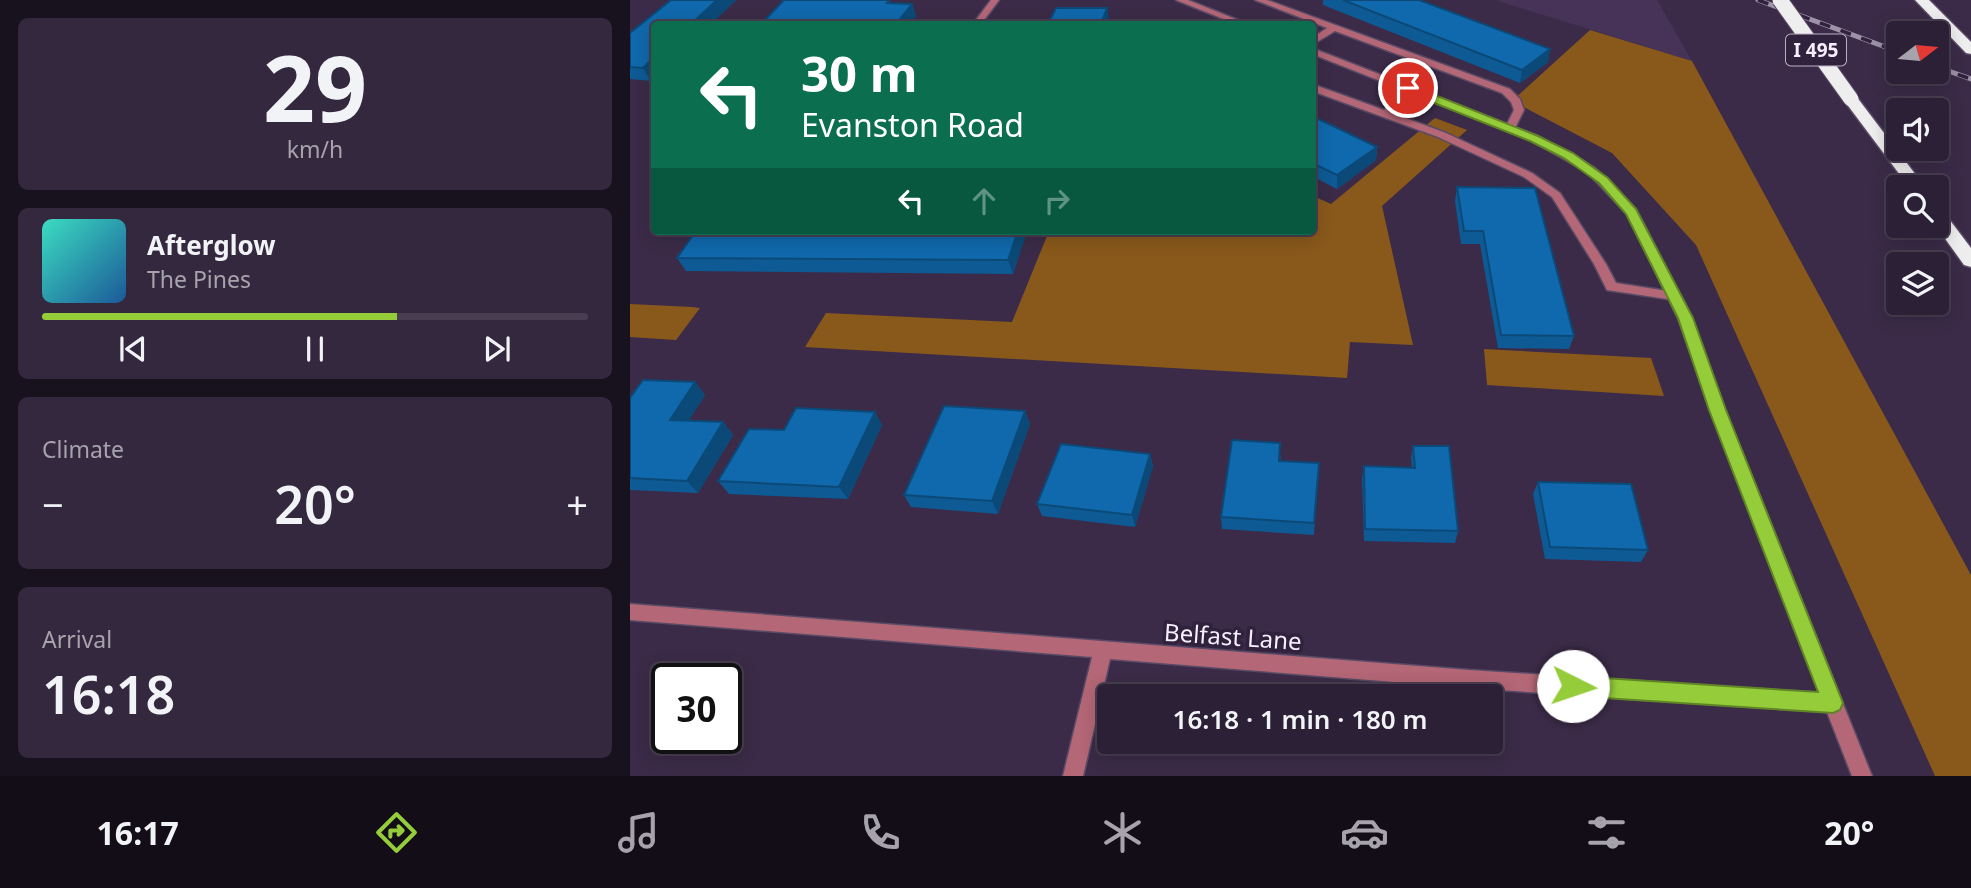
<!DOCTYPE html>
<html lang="en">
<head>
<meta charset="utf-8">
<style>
  :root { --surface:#2c2036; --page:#34283e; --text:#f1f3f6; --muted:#a6a3ad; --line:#483e51; --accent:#95cc3a }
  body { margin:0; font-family:"Noto Sans",sans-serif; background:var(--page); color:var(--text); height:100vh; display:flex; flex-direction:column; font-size:26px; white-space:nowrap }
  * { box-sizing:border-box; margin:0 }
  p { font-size:23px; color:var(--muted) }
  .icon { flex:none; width:38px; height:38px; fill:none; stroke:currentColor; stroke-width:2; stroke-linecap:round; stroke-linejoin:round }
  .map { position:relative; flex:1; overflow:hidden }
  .sheet { display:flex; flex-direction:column; gap:18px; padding:18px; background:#18121e; width:630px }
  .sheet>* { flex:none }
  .top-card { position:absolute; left:21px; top:21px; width:665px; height:214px; border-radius:7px; box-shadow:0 4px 18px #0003,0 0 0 2px var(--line); background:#0b6e4f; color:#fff; overflow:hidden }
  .needle { width:46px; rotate:74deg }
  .controls { position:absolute; left:1256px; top:21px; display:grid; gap:14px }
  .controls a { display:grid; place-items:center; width:63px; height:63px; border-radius:7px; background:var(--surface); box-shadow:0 4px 18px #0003,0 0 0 2px var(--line); font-size:35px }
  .speed { position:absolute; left:21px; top:663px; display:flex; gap:14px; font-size:35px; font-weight:700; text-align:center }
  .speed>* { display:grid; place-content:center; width:91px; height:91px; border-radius:50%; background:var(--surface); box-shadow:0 4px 18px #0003,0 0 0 2px var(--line); line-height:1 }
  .speed .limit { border:4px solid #111; border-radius:10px; background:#fff; color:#111 }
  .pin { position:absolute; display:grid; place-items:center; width:60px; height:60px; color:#fff; margin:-30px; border:4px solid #fff; border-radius:50%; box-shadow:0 2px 7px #0007 }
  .me { position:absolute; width:77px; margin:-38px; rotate:94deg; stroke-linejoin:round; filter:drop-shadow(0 0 5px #0008) }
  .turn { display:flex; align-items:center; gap:24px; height:147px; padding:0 35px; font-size:32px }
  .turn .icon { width:91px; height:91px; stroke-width:2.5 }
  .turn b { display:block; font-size:49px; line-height:60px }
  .lanes { display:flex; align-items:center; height:66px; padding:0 35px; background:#0003; justify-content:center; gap:35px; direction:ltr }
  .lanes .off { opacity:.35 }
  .big { font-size:52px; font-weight:600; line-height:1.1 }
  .sheet .widget { flex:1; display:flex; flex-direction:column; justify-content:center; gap:10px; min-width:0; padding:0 24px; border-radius:10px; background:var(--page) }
  .sheet .dial { align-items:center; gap:0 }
  .dial b { font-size:91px; line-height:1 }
  .song { display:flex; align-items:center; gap:21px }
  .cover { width:84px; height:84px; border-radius:10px; background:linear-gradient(135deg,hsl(170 70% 55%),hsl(210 70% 35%)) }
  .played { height:7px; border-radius:4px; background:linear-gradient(90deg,var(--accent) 65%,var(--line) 65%) }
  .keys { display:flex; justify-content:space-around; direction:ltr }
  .heat { display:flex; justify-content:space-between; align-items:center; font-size:38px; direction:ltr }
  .trip { position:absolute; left:467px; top:684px; width:406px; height:70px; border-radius:7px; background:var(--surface); box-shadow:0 4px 18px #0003,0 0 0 2px var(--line); font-weight:600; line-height:70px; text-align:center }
  .tabs { display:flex; height:112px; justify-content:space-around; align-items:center; background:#120d16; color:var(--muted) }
  .tabs .icon { width:49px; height:49px }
  .tabs .current { color:var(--accent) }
  .tabs b { font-size:32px; color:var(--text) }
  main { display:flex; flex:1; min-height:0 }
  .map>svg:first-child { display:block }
  .built { fill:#463357 }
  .forest { fill:#89591b }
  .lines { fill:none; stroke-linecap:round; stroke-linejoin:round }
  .service-casing { stroke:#594a65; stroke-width:3 }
  .minor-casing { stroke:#594a65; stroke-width:3 }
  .motorway-casing { stroke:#594a65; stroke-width:3 }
  .service { fill:#b46776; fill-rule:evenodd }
  .minor { fill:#b46776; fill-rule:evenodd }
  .motorway { fill:#eee; fill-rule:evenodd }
  .rail-casing { stroke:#9e92a8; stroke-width:5 }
  .rail { stroke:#30213d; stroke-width:3.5; stroke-dasharray:11; stroke-linecap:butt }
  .motorway-bridge-casing { stroke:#594a65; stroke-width:17; stroke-linecap:butt }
  .motorway-bridge { stroke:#eee; stroke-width:15 }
  .wall { fill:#0e5a94 }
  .shaded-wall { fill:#0b4a78 }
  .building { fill:#1069ac; stroke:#0b4a78; stroke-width:2 }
  .route { fill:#95cc3a; stroke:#618526; stroke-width:2 }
  .labels { text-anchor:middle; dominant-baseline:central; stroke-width:7; stroke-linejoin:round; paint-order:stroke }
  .shield { fill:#30213d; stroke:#bbb0c3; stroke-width:2 }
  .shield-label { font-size:19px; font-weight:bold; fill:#f6eefd }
  .near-street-label { font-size:24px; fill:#f6eefd; stroke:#30213d }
</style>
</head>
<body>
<main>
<section class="sheet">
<div class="widget dial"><b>29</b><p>km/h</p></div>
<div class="widget">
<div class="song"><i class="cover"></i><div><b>Afterglow</b><p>The Pines</p></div></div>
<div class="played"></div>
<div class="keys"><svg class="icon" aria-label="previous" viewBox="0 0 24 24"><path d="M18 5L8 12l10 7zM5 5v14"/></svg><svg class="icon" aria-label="pause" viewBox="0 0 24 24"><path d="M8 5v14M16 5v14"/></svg><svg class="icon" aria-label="next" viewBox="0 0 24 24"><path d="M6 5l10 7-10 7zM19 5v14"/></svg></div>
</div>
<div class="widget"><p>Climate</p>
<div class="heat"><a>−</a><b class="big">20°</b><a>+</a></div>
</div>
<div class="widget"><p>Arrival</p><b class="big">16:18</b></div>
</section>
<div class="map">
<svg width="1341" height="776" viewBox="0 0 1341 776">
  <rect width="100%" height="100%" fill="#3b2b48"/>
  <path class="built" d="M 866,0 L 1027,0 L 1062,61 L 884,6 Z"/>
  <g class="forest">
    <path d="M 960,30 L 1062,61 L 1341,575 L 1341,776 L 1305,776 L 1066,245 L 982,153 L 882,101 Z"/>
    <path d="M 805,118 L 837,130 L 752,206 L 783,345 L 720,342 L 717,378 L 175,347 L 196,313 L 382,322 L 419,231 L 682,231 L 683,196 L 701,204 Z"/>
    <path d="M 0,304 L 62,307 L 70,308 L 46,340 L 0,337 Z"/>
    <path d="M 854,349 L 1021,358 L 1034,396 L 857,385 Z"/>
  </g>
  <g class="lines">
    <defs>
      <g id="service">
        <path d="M 625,0 L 637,0 L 880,89 L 890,99 L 894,110 L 884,130 L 876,130 L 875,128 L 884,110 L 881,102 L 872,93 L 705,31 L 682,45 L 682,38 L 697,28 Z"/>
        <path d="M 682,84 L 754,110 L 775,86 L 781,86 L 781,90 L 762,113 L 816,133 L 902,173 L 930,193 L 976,264 L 986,283 L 1044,292 L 1050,296 L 1044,300 L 977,290 L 964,264 L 922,197 L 894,177 L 808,137 L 682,91 Z"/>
      </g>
      <g id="minor">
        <path d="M 361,0 L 369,0 L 351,24 L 343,24 Z"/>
        <path d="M 546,0 L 558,0 L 618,24 L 606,24 Z"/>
        <path d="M 682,48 L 908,136 L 965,168 L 1006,209 L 1062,318 L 1095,410 L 1242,776 L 1222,776 L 1197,712 L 839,688 L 480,659 L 453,776 L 433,776 L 462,657 L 0,620 L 0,604 L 839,670 L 1190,693 L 1081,410 L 1048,318 L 997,214 L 957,172 L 900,140 L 682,54 Z"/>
      </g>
      <g id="motorway">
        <path d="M 1285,0 L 1299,0 L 1341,42 L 1341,54 L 1336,53 Z"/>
        <path d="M 1221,94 L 1226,96 L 1295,187 L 1279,187 L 1213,99 Z"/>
        <path d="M 1307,210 L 1313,211 L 1341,248 L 1341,267 L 1334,265 L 1306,226 Z"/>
      </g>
    </defs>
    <use href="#service" class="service-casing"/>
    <use href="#minor" class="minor-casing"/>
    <use href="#motorway" class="motorway-casing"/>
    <use href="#service" class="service"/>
    <use href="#minor" class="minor"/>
    <use href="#motorway" class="motorway"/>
    <defs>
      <g id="rail">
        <path d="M 1128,0 L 1269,52"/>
        <path d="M 1307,67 L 1341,79"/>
      </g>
    </defs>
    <use href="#rail" class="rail-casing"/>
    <use href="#rail" class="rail"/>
    <defs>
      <path id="motorway-bridge" d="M 1150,0 L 1221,99"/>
    </defs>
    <use href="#motorway-bridge" class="motorway-bridge-casing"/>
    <use href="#motorway-bridge" class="motorway-bridge"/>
  </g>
  <g class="wall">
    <path d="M 41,0 L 106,0 L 81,24 L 24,24 L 24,77 L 21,81 L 0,79 L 0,33 Z"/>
    <path d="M 259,0 L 260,3 L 282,4 L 286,16 L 280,24 L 136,24 L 134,21 Z"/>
    <path d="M 693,0 L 789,0 L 920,49 L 918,62 L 890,83 L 693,5 Z"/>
    <path d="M 682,116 L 747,147 L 746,160 L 707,189 L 682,176 Z"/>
    <path d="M 827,187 L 944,336 L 939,349 L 868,348 L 850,244 L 831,244 L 825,201 Z"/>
    <path d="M 397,231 L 383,274 L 56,271 L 47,258 Z"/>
    <path d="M 65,382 L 75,395 L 58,421 L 93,422 L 103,435 L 68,493 L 0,490 L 0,398 Z"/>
    <path d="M 395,411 L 400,424 L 368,514 L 281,507 L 274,495 Z"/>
    <path d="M 245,412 L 252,425 L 218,499 L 99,494 L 88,481 Z"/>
    <path d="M 783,446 L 828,531 L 825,543 L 734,541 L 732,479 L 734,466 L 782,468 L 781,458 Z"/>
    <path d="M 520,454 L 523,466 L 505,527 L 412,516 L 407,504 Z"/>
    <path d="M 651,456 L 650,461 L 688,476 L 684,535 L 592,529 L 591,517 Z"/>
    <path d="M 908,482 L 1018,550 L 1011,562 L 915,559 L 903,494 Z"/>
  </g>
  <g class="shaded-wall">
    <path d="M 87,0 L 106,0 L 81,24 L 61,24 Z"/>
    <path d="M 282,4 L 286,16 L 280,24 L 266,24 Z"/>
    <path d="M 477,8 L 479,21 L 477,24 L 471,24 Z"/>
    <path d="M 920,49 L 918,62 L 890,83 L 892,70 Z"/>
    <path d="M 24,57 L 24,77 L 21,81 L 13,68 Z"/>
    <path d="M 747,147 L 746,160 L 707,189 L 707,175 Z"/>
    <path d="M 388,231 L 397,231 L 383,274 L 378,260 Z"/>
    <path d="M 65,382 L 75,395 L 51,433 L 40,420 Z"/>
    <path d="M 395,411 L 400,424 L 368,514 L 362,501 Z"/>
    <path d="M 245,412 L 252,425 L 218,499 L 209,487 Z"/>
    <path d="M 93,422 L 103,435 L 68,493 L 57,481 Z"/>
    <path d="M 520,454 L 523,466 L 505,527 L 502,515 Z"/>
  </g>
  <g class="building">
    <path d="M 41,0 L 87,0 L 61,24 L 24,24 L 24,57 L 13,68 L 0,67 L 0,33 Z"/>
    <path d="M 154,0 L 259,0 L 257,3 L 282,4 L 266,24 L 232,24 L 134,21 Z"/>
    <path d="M 713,0 L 789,0 L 920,49 L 892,70 Z"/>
    <path d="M 426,8 L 477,8 L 471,24 L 418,24 Z"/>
    <path d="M 682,116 L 747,147 L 707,175 L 682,163 Z"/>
    <path d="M 827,187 L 905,188 L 944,336 L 871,335 L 853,231 L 834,231 Z"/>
    <path d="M 66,231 L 388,231 L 378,260 L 47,258 Z"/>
    <path d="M 13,380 L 65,382 L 40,420 L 93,422 L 57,481 L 0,478 L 0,398 Z"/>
    <path d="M 314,406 L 395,411 L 362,501 L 274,495 Z"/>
    <path d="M 166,408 L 245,412 L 209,487 L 88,481 L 119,429 L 154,430 Z"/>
    <path d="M 602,440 L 650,443 L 649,461 L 689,463 L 684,523 L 591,517 Z"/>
    <path d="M 431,444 L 520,454 L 502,515 L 407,504 Z"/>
    <path d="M 783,446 L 819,446 L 828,531 L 735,529 L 734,466 L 785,468 Z"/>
    <path d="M 908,482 L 1001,484 L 1018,550 L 920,547 Z"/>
  </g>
  <path class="route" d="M 774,86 L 782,86 L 908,136 L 943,153 L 978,178 L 1006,209 L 1063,318 L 1096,410 L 1213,703 L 1210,710 L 1203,713 L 943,696 L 935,693 L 932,686 L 935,679 L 943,676 L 1188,692 L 1079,410 L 1048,318 L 996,214 L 969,183 L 934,158 L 900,141 L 774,91 Z"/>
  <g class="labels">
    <rect class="shield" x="1156" y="34.5" width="60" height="31" rx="5"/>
    <g class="shield-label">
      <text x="1186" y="50">I 495</text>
    </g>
    <g class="near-street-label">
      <text transform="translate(603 636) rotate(4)">Belfast Lane</text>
    </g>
  </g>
</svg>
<div class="controls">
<a><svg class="needle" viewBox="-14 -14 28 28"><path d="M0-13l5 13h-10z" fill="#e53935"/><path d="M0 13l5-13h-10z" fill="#a6a3ad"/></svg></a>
<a><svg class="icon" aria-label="sound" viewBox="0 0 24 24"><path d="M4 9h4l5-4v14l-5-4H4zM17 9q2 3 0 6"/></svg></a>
<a><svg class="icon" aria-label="search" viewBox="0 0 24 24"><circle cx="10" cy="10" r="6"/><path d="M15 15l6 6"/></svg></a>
<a><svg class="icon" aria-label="layers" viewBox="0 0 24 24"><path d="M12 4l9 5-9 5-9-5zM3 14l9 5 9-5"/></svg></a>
</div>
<div class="speed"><div class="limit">30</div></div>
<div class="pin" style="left:778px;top:88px;background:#d93025"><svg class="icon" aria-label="arrive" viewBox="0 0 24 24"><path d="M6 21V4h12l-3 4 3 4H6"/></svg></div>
<svg class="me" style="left:943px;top:686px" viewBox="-20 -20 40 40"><circle r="19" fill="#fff"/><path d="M0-13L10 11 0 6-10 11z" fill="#95cc3a"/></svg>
<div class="trip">16:18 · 1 min · 180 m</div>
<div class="top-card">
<div class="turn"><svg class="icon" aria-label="left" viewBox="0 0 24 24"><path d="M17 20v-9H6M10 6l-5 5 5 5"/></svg><div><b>30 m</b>Evanston Road</div></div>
<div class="lanes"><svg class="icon" aria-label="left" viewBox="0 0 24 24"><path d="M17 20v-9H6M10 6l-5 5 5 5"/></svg><svg class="icon off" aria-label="ahead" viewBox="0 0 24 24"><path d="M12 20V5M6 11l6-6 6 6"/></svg><svg class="icon off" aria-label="right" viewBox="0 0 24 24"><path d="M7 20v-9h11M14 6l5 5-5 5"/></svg></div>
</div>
</div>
</main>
<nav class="tabs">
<b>16:17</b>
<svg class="icon current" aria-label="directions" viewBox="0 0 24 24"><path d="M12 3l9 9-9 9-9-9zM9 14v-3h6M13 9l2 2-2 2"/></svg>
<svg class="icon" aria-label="music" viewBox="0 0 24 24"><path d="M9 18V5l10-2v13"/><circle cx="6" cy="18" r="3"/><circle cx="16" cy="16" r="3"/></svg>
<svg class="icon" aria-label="phone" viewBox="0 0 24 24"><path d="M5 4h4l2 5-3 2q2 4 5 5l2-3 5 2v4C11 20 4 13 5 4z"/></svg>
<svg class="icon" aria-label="climate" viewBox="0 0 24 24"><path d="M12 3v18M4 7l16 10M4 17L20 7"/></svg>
<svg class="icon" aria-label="car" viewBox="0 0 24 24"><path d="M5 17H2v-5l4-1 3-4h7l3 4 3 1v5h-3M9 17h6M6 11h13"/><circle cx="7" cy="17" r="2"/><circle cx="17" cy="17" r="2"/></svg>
<svg class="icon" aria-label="filters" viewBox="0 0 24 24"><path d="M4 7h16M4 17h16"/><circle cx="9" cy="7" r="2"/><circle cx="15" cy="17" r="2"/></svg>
<b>20°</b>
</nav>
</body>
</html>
